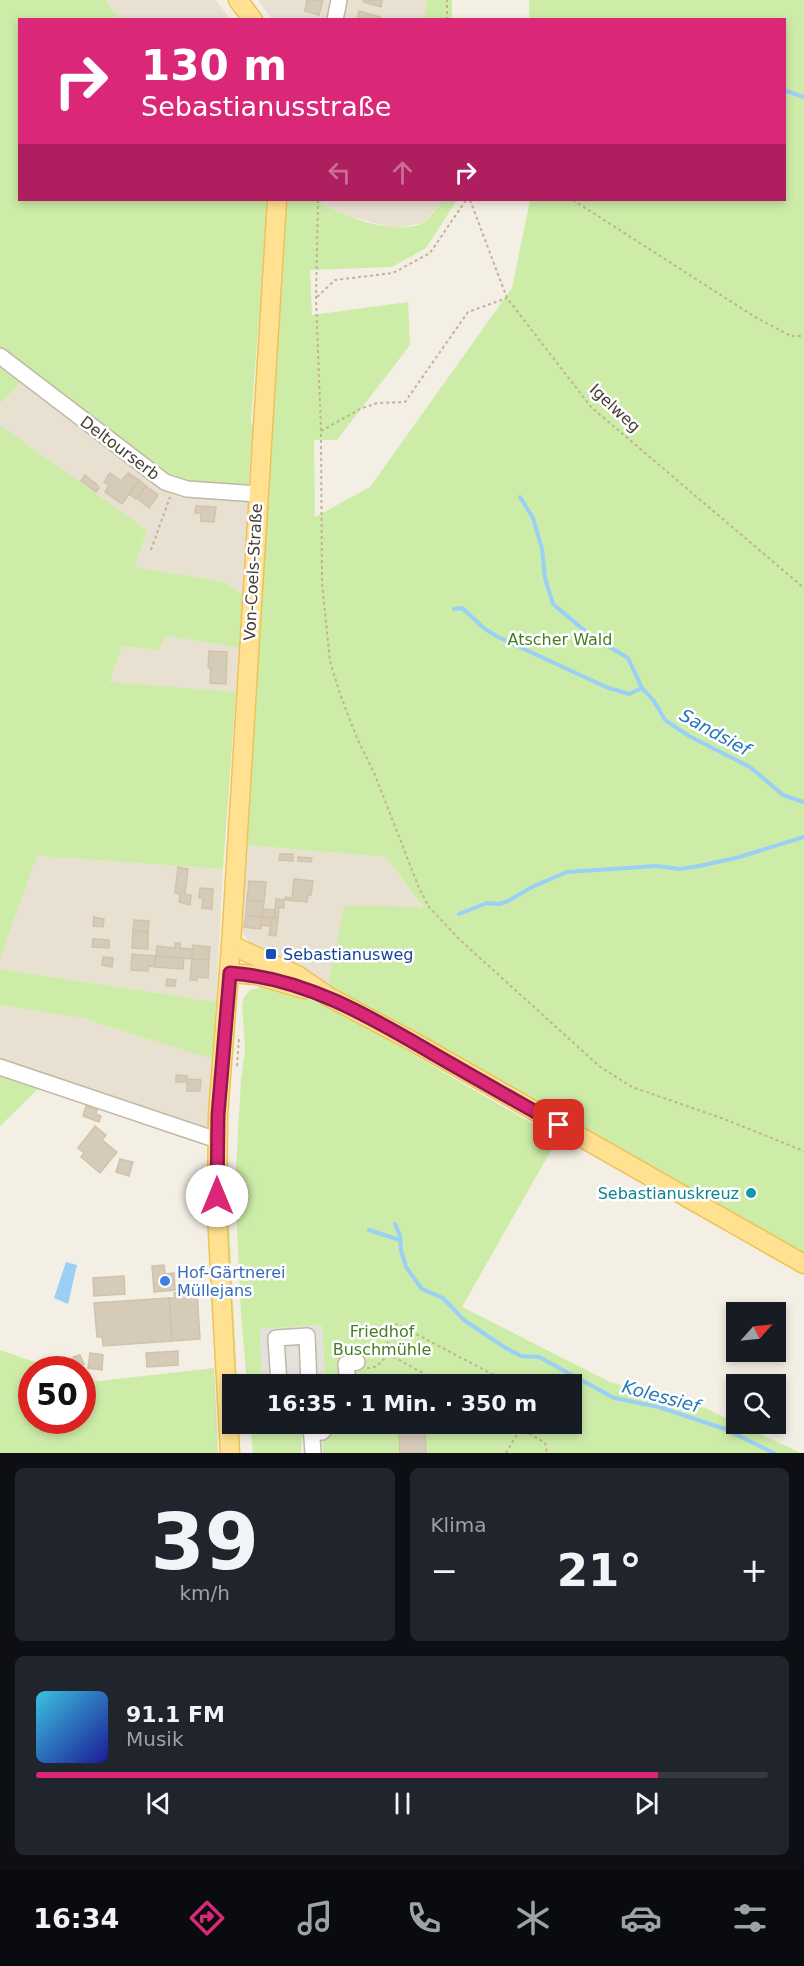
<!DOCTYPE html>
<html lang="de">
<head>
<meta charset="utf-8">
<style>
  :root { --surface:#171b24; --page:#20242c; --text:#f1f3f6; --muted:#9ea1a6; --line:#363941; --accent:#db2777 }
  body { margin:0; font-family:"DejaVu Sans",sans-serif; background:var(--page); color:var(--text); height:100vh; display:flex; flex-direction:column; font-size:22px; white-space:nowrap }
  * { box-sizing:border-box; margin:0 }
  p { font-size:20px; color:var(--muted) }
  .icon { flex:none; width:33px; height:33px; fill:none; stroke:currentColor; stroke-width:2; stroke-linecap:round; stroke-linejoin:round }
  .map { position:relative; height:1453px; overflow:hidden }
  .side { display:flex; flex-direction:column; gap:15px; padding:15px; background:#0d0f14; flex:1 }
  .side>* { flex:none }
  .hud { position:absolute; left:18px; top:18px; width:768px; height:183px; border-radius:0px; box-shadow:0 3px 9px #0003; background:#db2777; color:#fff; overflow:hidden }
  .needle { width:39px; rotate:63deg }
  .controls { position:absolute; left:726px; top:1302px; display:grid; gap:12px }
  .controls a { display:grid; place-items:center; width:60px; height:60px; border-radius:0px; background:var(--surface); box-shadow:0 3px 9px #0003; font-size:30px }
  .speed { position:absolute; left:18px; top:1356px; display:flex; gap:12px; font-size:30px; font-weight:700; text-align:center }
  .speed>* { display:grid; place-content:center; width:78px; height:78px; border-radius:50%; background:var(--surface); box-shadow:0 3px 9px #0003; line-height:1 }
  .speed .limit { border:9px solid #d22; background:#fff; color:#111 }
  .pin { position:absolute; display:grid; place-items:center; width:51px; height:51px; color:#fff; margin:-26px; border-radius:12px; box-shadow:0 3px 9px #0006 }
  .me { position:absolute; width:66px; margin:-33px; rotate:0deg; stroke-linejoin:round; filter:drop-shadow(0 0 4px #0008) }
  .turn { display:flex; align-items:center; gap:21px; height:126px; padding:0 24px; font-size:27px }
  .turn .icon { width:78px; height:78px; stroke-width:2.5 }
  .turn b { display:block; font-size:42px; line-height:51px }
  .lanes { display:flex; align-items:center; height:57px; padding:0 24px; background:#0003; justify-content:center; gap:30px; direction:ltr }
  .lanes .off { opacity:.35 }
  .big { font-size:45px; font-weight:800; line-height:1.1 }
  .side .widget { flex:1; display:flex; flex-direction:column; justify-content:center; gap:9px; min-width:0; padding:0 21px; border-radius:9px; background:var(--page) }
  .side .dial { align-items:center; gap:0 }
  .dial b { font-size:78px; line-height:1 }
  .song { display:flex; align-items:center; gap:18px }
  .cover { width:72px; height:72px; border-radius:9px; background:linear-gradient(135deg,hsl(190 70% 55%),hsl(240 70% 35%)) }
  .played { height:6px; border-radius:3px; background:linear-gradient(90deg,var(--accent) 85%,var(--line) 85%) }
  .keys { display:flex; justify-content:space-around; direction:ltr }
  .heat { display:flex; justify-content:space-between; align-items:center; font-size:33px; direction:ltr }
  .side .tiles { flex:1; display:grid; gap:15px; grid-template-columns:1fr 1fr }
  .widget:last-child { grid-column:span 2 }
  .trip { position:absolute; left:222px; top:1374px; width:360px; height:60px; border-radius:0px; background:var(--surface); box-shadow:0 3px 9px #0003; font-weight:800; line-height:60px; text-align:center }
  .menu { display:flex; height:96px; justify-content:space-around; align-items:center; background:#090b0e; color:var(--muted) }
  .menu .icon { width:42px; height:42px }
  .menu .on { color:var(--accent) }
  .menu b { font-size:27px; color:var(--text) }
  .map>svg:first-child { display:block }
  .residential { fill:#e8e1d1 }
  .green { fill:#cdeca8 }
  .parking { fill:#e4e1dd }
  .water { fill:#9acff6 }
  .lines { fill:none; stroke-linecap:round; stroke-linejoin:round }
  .stream { stroke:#9acff6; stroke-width:4 }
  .building { fill:#d6cbb8; stroke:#d1c3ab; stroke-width:1.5 }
  .minor-casing { stroke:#c0b7a6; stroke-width:18 }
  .major-casing { stroke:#eec257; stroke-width:21 }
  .path { stroke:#c3b396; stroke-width:2; stroke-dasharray:3 3; stroke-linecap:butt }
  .minor { stroke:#fff; stroke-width:15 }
  .major { stroke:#ffe191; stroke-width:18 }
  .route-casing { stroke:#8e194d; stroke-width:15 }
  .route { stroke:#db2777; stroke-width:10 }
  .transit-dot { fill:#1a4fb4; stroke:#fff; stroke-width:2 }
  .culture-dot { fill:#0f9aa8; stroke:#fff; stroke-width:2 }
  .shop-dot { fill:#3f7fe0; stroke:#fff; stroke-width:2 }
  .labels { text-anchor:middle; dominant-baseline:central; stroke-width:5; stroke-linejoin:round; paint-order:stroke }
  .street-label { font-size:16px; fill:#463f33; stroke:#fff }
  .park-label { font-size:16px; fill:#437d22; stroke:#fff }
  .transit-label { font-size:16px; fill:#164399; stroke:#fff; text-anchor:start }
  .culture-label { font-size:16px; fill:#0d838f; stroke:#fff; text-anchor:end }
  .shop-label { font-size:16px; fill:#366cbe; stroke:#fff; text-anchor:start }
  .water-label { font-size:18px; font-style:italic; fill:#2379bb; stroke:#fff }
</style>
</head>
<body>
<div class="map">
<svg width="804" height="1453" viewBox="0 0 804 1453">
  <rect width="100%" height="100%" fill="#f4efe4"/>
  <g class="residential">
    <path d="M 105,0 L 216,0 L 230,19 L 119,19 Z"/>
    <path d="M 258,0 L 427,0 L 424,20 L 272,19 Z"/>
    <path d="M 320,200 L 444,200 L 423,223 L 395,228 L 344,215 L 320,203 Z"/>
    <path d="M 23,380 L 250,500 L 243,594 L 225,582 L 135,567 L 147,530 L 0,425 L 0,404 Z"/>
    <path d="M 165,636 L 240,648 L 236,692 L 110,683 L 122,646 L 158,650 Z"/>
    <path d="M 245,845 L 386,857 L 423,908 L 328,988 L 252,944 L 245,937 L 241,929 Z"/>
    <path d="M 37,856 L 223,869 L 216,1002 L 0,969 L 0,959 Z"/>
    <path d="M 0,1005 L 81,1018 L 212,1059 L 208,1124 L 206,1128 L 203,1130 L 0,1060 Z"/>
  </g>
  <g class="green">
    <path d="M 0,0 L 105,0 L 119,19 L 20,20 L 20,200 L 268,200 L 251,421 L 253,429 L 248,487 L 250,500 L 166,493 L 23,380 L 0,404 Z"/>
    <path d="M 427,0 L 452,0 L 452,19 L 424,19 Z"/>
    <path d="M 529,0 L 804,0 L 804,1258 L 328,988 L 344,906 L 423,907 L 386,857 L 245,845 L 287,200 L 320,200 L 320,203 C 346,217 392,235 421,224 C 429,220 438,206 444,200 L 457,200 L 426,248 L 392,267 L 310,270 L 312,315 L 408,302 L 410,345 L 337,440 L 314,440 L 315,517 L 370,487 L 512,288 L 530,200 L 784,200 L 784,20 L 529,19 Z"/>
    <path d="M 0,425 L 147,530 L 135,567 L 225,582 L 243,594 L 240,648 L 166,636 L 158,650 L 122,646 L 110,682 L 236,692 L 223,869 L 37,856 L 0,959 Z"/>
    <path d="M 0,969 L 216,1002 L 212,1059 L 81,1018 L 0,1005 Z"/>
    <path d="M 268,986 C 321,997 385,1037 431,1065 C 473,1090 516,1114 558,1138 L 462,1307 L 610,1382 L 705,1408 L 801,1453 L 323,1453 L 321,1424 L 572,1424 L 572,1384 L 325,1384 L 322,1325 L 260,1329 L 262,1384 L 247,1384 L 241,1314 L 235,1186 L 241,1080 L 245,1050 L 242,1005 L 244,997 L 250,990 Z"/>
    <path d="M 0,1071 L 41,1086 L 0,1126 Z"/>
    <path d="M 225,1142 L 228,1143 L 229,1219 L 237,1384 L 233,1384 L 225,1220 Z"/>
    <path d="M 0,1350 L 55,1369 L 32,1370 L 32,1420 L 82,1420 L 83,1379 L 91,1382 L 214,1368 L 218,1453 L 0,1453 Z"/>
    <path d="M 250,1424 L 303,1424 L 301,1453 L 253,1453 Z"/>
  </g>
  <path class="parking" d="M 322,1325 L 325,1384 L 262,1384 L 260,1329 Z"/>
  <path class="water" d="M 66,1262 L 77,1265 L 68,1304 L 54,1298 Z"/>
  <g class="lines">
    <g class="stream">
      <path d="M 784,90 L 804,97"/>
      <path d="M 520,497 L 533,518 L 542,549 L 545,578 L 553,604 L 591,636 L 628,658 L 642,688 L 654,701 L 665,720 L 689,736 L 750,767 L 783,795 L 804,802"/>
      <path d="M 454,609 L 462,608 L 485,629 L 498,637 L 606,687 L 629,694 L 642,688"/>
      <path d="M 459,914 L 487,903 L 499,904 L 508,901 L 532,887 L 567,872 L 656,866 L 680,869 L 699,866 L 736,858 L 804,837"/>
      <path d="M 395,1224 L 400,1236 L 401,1250 L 406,1267 L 422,1289 L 443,1298 L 464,1320 L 504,1347 L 521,1356 L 539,1357 L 614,1398 L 659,1407 L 725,1429 L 774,1453"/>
      <path d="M 369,1230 L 400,1240"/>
    </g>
  </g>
  <g class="building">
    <path d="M 307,0 L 323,0 L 319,15 L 305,11 Z"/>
    <path d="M 363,0 L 382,0 L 381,7 L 363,2 Z"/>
    <path d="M 359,11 L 380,17 L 379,20 L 357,20 Z"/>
    <path d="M 110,473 L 121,481 L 128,473 L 139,480 L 122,504 L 105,492 L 109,486 L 104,482 Z"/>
    <path d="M 85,475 L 97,485 L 99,488 L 96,492 L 81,481 Z"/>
    <path d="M 139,480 L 146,486 L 136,499 L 129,494 Z"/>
    <path d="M 146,486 L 158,495 L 149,508 L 137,498 Z"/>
    <path d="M 196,506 L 216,507 L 214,522 L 201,521 L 201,513 L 195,513 Z"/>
    <path d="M 209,651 L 227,652 L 226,684 L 210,683 L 211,668 L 208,668 Z"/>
    <path d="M 280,854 L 293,854 L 293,861 L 279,860 Z"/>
    <path d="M 298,857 L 312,858 L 311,862 L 298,861 Z"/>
    <path d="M 178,867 L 188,869 L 185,894 L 191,895 L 190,905 L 179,902 L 180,894 L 175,893 Z"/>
    <path d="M 294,879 L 313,881 L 311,895 L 308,895 L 307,902 L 285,900 L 285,897 L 292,898 Z"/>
    <path d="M 249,881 L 266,882 L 264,902 L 247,900 Z"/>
    <path d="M 200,888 L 213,889 L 212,909 L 202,908 L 203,898 L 199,898 Z"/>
    <path d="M 276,899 L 284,900 L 284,908 L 279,907 L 278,918 L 274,918 Z"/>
    <path d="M 247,900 L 264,902 L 262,917 L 246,915 Z"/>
    <path d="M 263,909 L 275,910 L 274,918 L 262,917 Z"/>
    <path d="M 246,915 L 262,917 L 261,929 L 244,927 Z"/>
    <path d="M 94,917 L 104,919 L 103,927 L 93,926 Z"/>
    <path d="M 262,917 L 272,918 L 271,926 L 261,925 Z"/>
    <path d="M 272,918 L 278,918 L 276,936 L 269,935 Z"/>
    <path d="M 134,920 L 149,921 L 148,932 L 133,931 Z"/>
    <path d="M 133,931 L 148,932 L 148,949 L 132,948 Z"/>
    <path d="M 93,939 L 109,940 L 109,948 L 92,947 Z"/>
    <path d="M 175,943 L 180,943 L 180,948 L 192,949 L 192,959 L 156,956 L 157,946 L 175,948 Z"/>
    <path d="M 193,945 L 210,947 L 209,960 L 192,959 Z"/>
    <path d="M 132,954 L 156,956 L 155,967 L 148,966 L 148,971 L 131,970 Z"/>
    <path d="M 156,956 L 184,958 L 183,969 L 155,967 Z"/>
    <path d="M 103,957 L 113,958 L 112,967 L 102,965 Z"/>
    <path d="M 192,959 L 209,960 L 208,978 L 197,977 L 197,980 L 190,980 Z"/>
    <path d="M 167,979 L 176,980 L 175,986 L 166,986 Z"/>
    <path d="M 176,1075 L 187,1076 L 187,1079 L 201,1080 L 200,1091 L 187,1091 L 187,1082 L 176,1082 Z"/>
    <path d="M 86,1106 L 97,1110 L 96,1114 L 101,1116 L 99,1122 L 83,1116 Z"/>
    <path d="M 95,1126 L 106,1135 L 102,1140 L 117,1152 L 100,1173 L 81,1157 L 84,1153 L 78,1148 Z"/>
    <path d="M 120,1159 L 133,1162 L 129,1176 L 116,1172 Z"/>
    <path d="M 164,1265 L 165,1274 L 174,1273 L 175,1290 L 154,1292 L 152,1266 Z"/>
    <path d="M 124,1276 L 125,1294 L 94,1296 L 93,1278 Z"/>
    <path d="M 197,1291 L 200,1339 L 172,1341 L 169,1298 L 175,1298 L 174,1293 Z"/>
    <path d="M 169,1298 L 172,1341 L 103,1346 L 102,1337 L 97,1337 L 94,1303 Z"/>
    <path d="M 178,1351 L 178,1365 L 147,1367 L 146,1353 Z"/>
    <path d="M 90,1353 L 103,1355 L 102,1370 L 88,1368 Z"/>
    <path d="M 80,1355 L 84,1364 L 77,1367 L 73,1357 Z"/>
    <path d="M 425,1429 L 426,1453 L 400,1453 L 399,1430 Z"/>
  </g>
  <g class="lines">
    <defs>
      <g id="minor">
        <path d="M 335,20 L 339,0"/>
        <path d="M 0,356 L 165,482 L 187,489 L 258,494"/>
        <path d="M 0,1067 L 211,1138 L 218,1138"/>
        <path d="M 279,1384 L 276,1338 L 307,1336 L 309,1384"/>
        <path d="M 348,1384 L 346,1364 L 357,1362"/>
        <path d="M 311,1424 L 313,1453"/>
        <path d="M 312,1432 L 322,1432 L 329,1424"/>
      </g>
      <g id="major">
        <path d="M 238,0 L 253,20"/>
        <path d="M 231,945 L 297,975 L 329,997 L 412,1041 L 804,1264"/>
        <path d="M 229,973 L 256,975 L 304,989"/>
        <path d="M 230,1453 L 217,1215 L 218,1115 L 231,945 L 277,200"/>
      </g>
    </defs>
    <use href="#minor" class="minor-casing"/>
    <use href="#major" class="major-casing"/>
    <g class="path">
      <path d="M 447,20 L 447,0"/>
      <path d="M 318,200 L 316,298 L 321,431 L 322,583 L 330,661 L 340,694 L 357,738 L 375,775 L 419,888 L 429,907 L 459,939 L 599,1066 L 632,1087 L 724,1119 L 804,1151"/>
      <path d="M 470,200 L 507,298 L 591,407 L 804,588"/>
      <path d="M 573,200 L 755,317 L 791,336 L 804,336"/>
      <path d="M 317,297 L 335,280 L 393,273 L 430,253 L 466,200"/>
      <path d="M 321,431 L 360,409 L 377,403 L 405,402 L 468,312 L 507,298"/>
      <path d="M 151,550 L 170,497"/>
      <path d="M 237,1066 L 239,1039"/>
      <path d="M 388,1354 L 443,1384"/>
      <path d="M 367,1368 C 377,1369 382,1361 388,1354 L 387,1330 L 397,1324 L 511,1384"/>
      <path d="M 514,1424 L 545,1443 L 547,1453"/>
      <path d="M 506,1453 L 523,1424"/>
    </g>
    <use href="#minor" class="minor"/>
    <use href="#major" class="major"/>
  </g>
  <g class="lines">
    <defs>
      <path id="route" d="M 217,1196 L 218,1115 L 230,973 C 307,978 374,1019 439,1057 C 479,1080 519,1103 559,1125"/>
    </defs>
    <use href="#route" class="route-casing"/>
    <use href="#route" class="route"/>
  </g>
  <rect class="transit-dot" x="265" y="948" width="12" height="12" rx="3"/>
  <circle class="culture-dot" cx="751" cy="1193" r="6"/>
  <circle class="shop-dot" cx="165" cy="1281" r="6"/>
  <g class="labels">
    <g class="street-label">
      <text transform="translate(615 408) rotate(43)">Igelweg</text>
      <text transform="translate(120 448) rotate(37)">Deltourserb</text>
      <text transform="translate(253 572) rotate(-87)">Von-Coels-Straße</text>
    </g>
    <g class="park-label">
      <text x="560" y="639">Atscher Wald</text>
      <text x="382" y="1331">Friedhof<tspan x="382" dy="18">Buschmühle</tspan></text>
    </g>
    <g class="transit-label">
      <text x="283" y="954">Sebastianusweg</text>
    </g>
    <g class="culture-label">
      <text x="739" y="1193">Sebastianuskreuz</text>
    </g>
    <g class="shop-label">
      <text x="177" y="1272">Hof-Gärtnerei<tspan x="177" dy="18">Müllejans</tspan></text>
    </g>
    <g class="water-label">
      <text transform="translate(715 732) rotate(29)">Sandsief</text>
      <text transform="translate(661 1396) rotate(15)">Kolessief</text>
    </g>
  </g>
</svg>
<div class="controls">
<a><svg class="needle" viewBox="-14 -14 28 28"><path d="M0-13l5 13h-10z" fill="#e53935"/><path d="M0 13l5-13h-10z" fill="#9ea1a6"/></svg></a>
<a><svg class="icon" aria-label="search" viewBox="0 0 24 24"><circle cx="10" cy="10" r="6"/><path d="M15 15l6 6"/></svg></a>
</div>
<div class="speed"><div class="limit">50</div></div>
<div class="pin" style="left:559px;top:1125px;background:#d93025"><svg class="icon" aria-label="arrive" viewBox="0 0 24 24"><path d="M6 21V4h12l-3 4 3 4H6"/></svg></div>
<svg class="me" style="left:217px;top:1196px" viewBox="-20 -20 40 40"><circle r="19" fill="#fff"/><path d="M0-13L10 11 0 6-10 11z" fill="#db2777"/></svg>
<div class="trip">16:35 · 1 Min. · 350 m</div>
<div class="hud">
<div class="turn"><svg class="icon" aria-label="right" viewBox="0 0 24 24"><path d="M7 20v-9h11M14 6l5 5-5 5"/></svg><div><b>130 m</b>Sebastianusstraße</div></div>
<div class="lanes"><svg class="icon off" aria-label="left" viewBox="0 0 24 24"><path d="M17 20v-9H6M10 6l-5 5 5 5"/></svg><svg class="icon off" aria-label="ahead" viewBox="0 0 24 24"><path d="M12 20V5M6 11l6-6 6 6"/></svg><svg class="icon" aria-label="right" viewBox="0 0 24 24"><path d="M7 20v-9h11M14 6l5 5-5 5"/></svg></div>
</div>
</div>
<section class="side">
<div class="tiles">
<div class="widget dial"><b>39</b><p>km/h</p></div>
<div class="widget"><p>Klima</p>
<div class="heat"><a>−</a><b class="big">21°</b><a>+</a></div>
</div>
<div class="widget">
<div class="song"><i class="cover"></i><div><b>91.1 FM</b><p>Musik</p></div></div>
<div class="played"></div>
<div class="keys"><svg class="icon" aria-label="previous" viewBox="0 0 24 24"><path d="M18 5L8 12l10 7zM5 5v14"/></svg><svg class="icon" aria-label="pause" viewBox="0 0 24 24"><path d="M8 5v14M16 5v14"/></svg><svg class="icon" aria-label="next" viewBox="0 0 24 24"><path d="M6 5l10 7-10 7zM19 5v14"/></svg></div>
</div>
</div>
</section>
<nav class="menu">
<b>16:34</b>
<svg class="icon on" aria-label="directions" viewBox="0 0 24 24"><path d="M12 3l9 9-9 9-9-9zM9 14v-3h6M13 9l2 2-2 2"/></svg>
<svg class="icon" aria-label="music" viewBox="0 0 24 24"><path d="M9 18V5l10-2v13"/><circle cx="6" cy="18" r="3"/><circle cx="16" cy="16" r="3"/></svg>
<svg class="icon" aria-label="phone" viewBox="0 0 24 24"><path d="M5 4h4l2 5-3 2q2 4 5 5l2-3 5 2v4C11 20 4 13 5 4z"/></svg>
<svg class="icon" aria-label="climate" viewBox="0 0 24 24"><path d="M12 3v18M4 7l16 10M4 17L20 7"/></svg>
<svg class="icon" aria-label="car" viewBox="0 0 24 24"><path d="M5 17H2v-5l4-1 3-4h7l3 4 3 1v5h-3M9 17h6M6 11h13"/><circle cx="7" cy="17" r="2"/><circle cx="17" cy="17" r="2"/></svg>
<svg class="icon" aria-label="filters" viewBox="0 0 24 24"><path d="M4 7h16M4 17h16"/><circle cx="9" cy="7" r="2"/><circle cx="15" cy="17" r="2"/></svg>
</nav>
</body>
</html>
